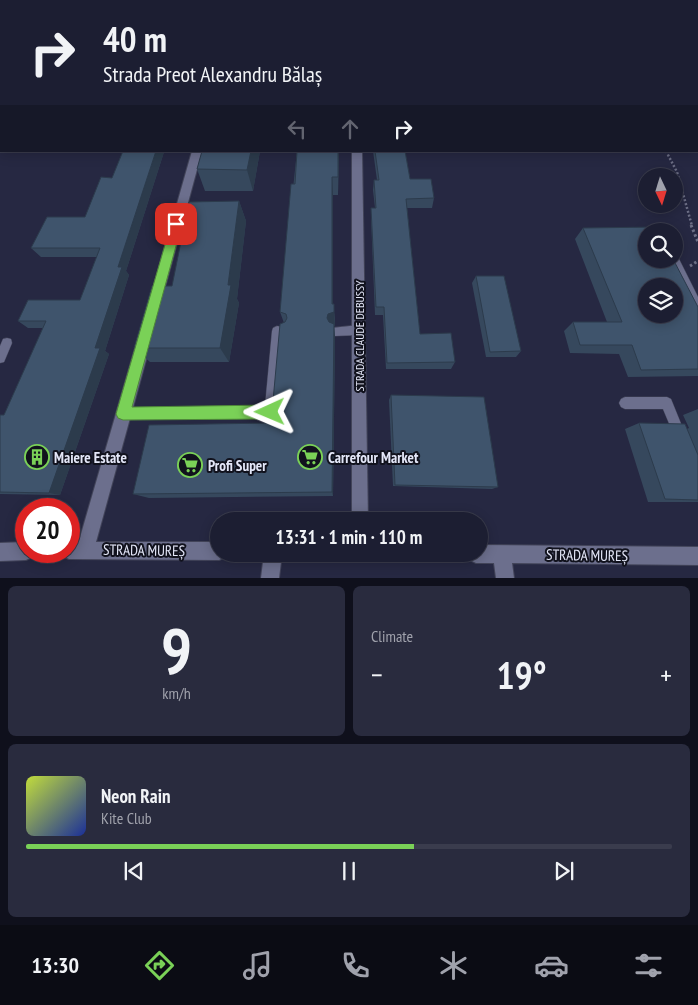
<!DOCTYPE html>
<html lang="en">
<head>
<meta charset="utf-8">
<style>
  :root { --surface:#1c1e32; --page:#292b3e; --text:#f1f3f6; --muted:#a0a2ac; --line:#3a3c4d; --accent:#7ad157 }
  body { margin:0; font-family:"PT Sans Narrow",sans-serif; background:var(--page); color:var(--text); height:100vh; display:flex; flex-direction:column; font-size:19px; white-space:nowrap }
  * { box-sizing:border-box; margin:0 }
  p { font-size:16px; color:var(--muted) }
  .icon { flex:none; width:28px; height:28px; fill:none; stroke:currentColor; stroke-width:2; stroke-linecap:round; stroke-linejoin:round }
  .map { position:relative; height:578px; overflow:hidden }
  .details { display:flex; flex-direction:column; gap:8px; padding:8px; background:#0f101c; flex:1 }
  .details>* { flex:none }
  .hud { position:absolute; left:0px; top:0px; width:699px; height:152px; box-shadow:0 2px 12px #0003,0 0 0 1px var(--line); background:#1c1e32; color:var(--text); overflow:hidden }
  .needle { width:32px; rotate:176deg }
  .controls { position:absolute; left:638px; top:168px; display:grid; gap:10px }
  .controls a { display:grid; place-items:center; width:45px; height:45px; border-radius:50%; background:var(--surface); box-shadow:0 2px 12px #0003,0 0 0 1px var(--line); font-size:25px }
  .speed { position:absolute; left:15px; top:498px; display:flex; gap:10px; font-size:25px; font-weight:700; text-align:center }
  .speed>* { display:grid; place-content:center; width:65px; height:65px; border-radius:50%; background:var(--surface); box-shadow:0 2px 12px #0003,0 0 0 1px var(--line); line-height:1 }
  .speed .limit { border:8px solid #d22; background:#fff; color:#111 }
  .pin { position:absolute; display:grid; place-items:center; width:42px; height:42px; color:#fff; margin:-21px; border-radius:10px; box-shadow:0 2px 8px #0006 }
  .me { position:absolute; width:55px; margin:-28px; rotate:269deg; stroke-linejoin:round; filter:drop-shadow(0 0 4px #0008) }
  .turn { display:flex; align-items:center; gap:18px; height:105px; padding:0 20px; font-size:22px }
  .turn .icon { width:65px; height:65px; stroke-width:2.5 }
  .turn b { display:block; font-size:35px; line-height:42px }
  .lanes { display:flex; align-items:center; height:48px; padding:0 20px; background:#0003; justify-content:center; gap:25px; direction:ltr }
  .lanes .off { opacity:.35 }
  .big { font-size:38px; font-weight:800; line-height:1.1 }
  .details .card { flex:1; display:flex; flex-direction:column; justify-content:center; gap:8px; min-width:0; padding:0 18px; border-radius:8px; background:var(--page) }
  .details .dial { align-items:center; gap:0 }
  .dial b { font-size:65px; line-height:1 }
  .song { display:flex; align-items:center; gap:15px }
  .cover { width:60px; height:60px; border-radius:8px; background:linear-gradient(135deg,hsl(70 70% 55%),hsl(230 70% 35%)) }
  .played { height:5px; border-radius:2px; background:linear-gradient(90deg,var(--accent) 60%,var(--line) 60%) }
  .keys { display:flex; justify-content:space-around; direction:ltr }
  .heat { display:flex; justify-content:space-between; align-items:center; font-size:28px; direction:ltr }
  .details .tiles { flex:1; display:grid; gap:8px; grid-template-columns:1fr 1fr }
  .card:last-child { grid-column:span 2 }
  .trip { position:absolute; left:210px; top:512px; width:278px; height:50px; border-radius:25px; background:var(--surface); box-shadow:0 2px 12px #0003,0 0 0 1px var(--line); font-weight:800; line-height:50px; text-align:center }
  .tabs { display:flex; height:80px; justify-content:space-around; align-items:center; background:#0b0c14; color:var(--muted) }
  .tabs .icon { width:35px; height:35px }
  .tabs .current { color:var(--accent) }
  .tabs b { font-size:22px; color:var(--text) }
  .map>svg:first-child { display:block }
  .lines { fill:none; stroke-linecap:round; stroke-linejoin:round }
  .service-casing { stroke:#424459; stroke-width:1 }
  .minor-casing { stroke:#424459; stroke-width:2 }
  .path-far1 { stroke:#6c6e85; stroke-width:2.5; stroke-dasharray:2 2; stroke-linecap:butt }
  .path { stroke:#6c6e85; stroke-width:3; stroke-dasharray:2.5 2.5; stroke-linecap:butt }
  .service { fill:#6c6f8d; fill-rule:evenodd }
  .minor { fill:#6c6f8d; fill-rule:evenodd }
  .wall { fill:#36485d }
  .shaded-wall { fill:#2c3b4c }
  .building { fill:#3f546c; stroke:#2c3b4c; fill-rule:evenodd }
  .route { fill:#7ad157; stroke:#4f8839 }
  .labels { text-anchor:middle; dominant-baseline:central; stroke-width:4; stroke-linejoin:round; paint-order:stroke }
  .street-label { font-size:12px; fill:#e4e7f8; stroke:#11121d }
  .near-poi-label { font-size:15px; font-weight:bold; fill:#e4e7f8; stroke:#11121d; text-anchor:start }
  .near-street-label { font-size:15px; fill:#e4e7f8; stroke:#11121d }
</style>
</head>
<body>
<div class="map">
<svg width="698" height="578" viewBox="0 0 698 578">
  <rect width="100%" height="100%" fill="#262842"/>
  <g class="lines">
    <defs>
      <g id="service">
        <path d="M 674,254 L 677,255 L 698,297 L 698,312 L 694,310 L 670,259 L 674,259 Z"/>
        <path d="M 359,325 L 363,327 L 364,330 L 363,333 L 359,335 L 335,336 L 331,334 L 330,331 L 331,328 Z"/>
        <path d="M 277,326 L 288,328 L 289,331 L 288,334 L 282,336 L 276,412 L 274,416 L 270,418 L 123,420 L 119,418 L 117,414 L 119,410 L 123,408 L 265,406 L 272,331 L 273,328 Z"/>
        <path d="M 7,338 L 11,339 L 12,343 L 4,362 L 0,363 L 0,346 L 3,339 Z"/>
        <path d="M 625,397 L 667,397 L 671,399 L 686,436 L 684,440 L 680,442 L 676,440 L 663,409 L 625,409 L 621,407 L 619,403 L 621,399 Z"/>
      </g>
      <g id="minor">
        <path d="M 0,1 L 3,1 L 1,5 L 0,5 Z"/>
        <path d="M 0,66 L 1,67 L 1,72 L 0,72 Z"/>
        <path d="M 1,88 L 1,95 L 0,96 L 0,89 Z"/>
        <path d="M 192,151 L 202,151 L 161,302 L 160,306 L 155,308 L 150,306 L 149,302 Z"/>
        <path d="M 352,151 L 362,151 L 368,521 L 352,521 Z"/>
        <path d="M 145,332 L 150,334 L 152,338 L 96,542 L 219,542 L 219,554 L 226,554 L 225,557 L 219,560 L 69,559 L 63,556 L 61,551 L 69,551 L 69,541 L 79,541 L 138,338 L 140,334 Z"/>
        <path d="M 26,542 L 26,551 L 35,551 L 32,557 L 26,560 L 0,561 L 0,543 Z"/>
        <path d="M 479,545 L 698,547 L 698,565 L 512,563 L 514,578 L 496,578 L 494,563 L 476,563 L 470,560 L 467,554 L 479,554 Z"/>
        <path d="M 264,554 L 282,554 L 279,578 L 261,578 Z"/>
      </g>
    </defs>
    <use href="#service" class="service-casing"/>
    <use href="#minor" class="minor-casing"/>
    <path class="path-far1" d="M 666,151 L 677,172 L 692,226"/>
    <g class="path">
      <path d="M 691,225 L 698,242"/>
      <path d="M 690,266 L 698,261"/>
    </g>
    <use href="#service" class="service"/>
    <use href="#minor" class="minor"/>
  </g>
  <g class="wall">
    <path d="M 186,0 L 275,0 L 275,1 L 185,1 Z"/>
    <path d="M 639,0 L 698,0 L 698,81 L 698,1 L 640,1 Z"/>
    <path d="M 123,151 L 175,151 L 164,152 L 126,271 L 129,275 L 105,351 L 109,354 L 60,495 L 0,494 L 0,415 L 4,415 L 43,328 L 28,328 L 18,321 L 80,300 L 97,257 L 41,257 L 31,248 L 85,217 L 112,178 Z"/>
    <path d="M 260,151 L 253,191 L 205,191 L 197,169 Z"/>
    <path d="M 297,151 L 339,151 L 338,195 L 333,195 L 333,304 L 335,318 L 335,326 L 334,326 L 335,338 L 333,496 L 149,498 L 133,494 L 271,423 L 284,323 L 280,312 Z"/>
    <path d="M 373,151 L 405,151 L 410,179 L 434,198 L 432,208 L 407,208 L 420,334 L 455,362 L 451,369 L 386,369 L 383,315 L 375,315 L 371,218 L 371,208 L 375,208 L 373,190 L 374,180 L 377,180 Z"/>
    <path d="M 471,151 L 513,151 L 513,152 L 472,153 Z"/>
    <path d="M 239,201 L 246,221 L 237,299 L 239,303 L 229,362 L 150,362 L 134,348 L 172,286 Z"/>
    <path d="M 583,228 L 698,307 L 698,376 L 628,377 L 619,354 L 570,353 L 564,331 L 573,322 L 607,322 L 575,239 Z"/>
    <path d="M 476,276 L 521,351 L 516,357 L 486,357 L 472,283 Z"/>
    <path d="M 391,395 L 498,487 L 492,489 L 393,486 L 389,400 Z"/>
    <path d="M 698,409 L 698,502 L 648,502 L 625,429 L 639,423 L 687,429 L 689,428 L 683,415 Z"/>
  </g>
  <g class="shaded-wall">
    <path d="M 101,0 L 111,0 L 110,1 L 101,1 Z"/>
    <path d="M 156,151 L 164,152 L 126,271 L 129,275 L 105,351 L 109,354 L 60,495 L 49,493 L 95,348 L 118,267 Z"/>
    <path d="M 251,151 L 260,151 L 253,191 L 247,170 Z"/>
    <path d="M 338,151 L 339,151 L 338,195 Z"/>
    <path d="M 332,177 L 333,195 L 333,312 L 334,304 L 335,326 L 334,326 L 335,338 L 333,496 L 332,492 L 329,327 L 327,318 Z"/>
    <path d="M 239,201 L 246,221 L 237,299 L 239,303 L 229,362 L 220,348 Z"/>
  </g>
  <g class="building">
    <path d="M 70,0 L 101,0 L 101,1 L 69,1 Z"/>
    <path d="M 186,0 L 212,0 L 210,0 L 210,1 L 185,1 Z"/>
    <rect x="242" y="0" width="30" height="1"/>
    <rect x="304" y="0" width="170" height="1"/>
    <path d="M 646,0 L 698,0 L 698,64 L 698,1 L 647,1 Z"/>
    <path d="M 123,151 L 156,151 L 118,267 L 122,267 L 95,348 L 100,348 L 49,493 L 0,492 L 0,415 L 4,415 L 46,321 L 18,321 L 28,300 L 80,300 L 100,248 L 31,248 L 47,217 L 85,217 L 101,177 L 112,178 Z"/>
    <path d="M 202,151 L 251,151 L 247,170 L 197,169 Z"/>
    <path d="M 297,151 L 338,151 L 338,177 L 332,177 L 332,304 L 334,304 L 334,312 L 328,314 L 327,318 L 329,322 L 334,324 L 332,492 L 133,494 L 149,425 L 271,423 L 280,324 L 285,322 L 287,318 L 286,314 L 280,312 L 291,184 L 295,184 Z"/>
    <path d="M 375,151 L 405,151 L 410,179 L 431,179 L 434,198 L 406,199 L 420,334 L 451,333 L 455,362 L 387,363 L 384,307 L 376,307 L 371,208 L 376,208 L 374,180 L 379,180 Z"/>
    <path d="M 239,201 L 228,285 L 231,285 L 220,348 L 134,348 L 152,286 L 172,286 L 189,202 Z"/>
    <path d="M 656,227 L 658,231 L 646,231 L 646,259 L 673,259 L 698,307 L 698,369 L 641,370 L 632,345 L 580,345 L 573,322 L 622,322 L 583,228 ZM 646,286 L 674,286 L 674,314 L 646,314 Z"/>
    <path d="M 476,276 L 504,276 L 521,351 L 490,352 Z"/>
    <path d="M 391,395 L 484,397 L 498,487 L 395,485 Z"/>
    <path d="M 639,423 L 685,424 L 698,455 L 698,500 L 665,499 Z"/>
  </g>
  <path class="route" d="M 176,220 L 182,224 L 132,407 L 270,405 L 275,407 L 277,412 L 275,417 L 270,419 L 123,420 L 118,418 L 116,414 L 171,224 Z"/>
  <defs>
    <symbol id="building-ring" viewBox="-11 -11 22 22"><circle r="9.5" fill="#11121d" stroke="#7ad157" stroke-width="1.5"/><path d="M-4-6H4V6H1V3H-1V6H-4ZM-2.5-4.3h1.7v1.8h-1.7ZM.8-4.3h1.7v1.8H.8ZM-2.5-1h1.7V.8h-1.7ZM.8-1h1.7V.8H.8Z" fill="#7ad157"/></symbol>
    <symbol id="supermarket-ring" viewBox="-11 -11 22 22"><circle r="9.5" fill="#11121d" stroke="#7ad157" stroke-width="1.5"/><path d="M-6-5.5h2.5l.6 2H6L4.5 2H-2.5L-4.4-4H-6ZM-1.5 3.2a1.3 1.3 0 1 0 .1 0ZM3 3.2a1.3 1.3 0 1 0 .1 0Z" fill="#7ad157"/></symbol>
  </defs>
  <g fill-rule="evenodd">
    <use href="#building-ring" x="23" y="443" width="28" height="28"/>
    <use href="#supermarket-ring" x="296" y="443" width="28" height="28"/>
    <use href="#supermarket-ring" x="176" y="451" width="28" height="28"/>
  </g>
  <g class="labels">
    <g class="street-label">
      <text transform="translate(359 336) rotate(-90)">STRADA CLAUDE DEBUSSY</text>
    </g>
    <g class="near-poi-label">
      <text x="54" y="457">Maiere Estate</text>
      <text x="328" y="457">Carrefour Market</text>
      <text x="208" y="465">Profi Super</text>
    </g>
    <g class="near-street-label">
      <text transform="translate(144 550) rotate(1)">STRADA MUREȘ</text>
      <text transform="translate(587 555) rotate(1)">STRADA MUREȘ</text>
    </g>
  </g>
</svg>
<div class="controls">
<a><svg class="needle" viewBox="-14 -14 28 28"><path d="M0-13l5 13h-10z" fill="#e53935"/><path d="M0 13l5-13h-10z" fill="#a0a2ac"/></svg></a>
<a><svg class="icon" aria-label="search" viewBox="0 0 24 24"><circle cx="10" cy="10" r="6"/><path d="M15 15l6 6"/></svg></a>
<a><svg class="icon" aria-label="layers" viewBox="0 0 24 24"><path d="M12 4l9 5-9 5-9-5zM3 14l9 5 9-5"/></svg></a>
</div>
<div class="speed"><div class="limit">20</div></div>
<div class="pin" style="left:176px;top:224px;background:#d93025"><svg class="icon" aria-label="arrive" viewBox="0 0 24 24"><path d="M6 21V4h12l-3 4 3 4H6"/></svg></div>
<svg class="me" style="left:270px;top:412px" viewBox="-20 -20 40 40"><path d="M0-17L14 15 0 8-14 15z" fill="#7ad157" stroke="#fff" stroke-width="4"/></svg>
<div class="trip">13:31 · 1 min · 110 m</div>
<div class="hud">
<div class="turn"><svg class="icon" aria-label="right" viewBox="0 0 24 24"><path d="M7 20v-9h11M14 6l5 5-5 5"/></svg><div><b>40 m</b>Strada Preot Alexandru Bălaș</div></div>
<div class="lanes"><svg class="icon off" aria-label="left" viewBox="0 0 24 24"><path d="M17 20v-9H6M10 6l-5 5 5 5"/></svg><svg class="icon off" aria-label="ahead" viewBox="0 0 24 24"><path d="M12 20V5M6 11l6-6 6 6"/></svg><svg class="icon" aria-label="right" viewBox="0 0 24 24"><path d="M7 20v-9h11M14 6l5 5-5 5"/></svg></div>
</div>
</div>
<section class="details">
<div class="tiles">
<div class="card dial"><b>9</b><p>km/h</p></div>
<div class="card"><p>Climate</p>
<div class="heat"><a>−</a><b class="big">19°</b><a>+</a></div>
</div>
<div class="card">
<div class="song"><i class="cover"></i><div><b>Neon Rain</b><p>Kite Club</p></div></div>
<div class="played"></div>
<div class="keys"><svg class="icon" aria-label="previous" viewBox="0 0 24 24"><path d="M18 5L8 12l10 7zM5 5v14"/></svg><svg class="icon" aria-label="pause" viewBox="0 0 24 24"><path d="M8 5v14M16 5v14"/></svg><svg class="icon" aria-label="next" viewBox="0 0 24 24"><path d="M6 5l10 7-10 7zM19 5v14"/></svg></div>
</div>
</div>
</section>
<nav class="tabs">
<b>13:30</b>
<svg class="icon current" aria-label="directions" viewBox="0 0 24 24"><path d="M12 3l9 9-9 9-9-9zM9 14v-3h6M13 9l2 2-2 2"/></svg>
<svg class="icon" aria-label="music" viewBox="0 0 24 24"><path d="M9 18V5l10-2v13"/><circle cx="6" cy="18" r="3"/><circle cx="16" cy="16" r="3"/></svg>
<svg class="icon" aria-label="phone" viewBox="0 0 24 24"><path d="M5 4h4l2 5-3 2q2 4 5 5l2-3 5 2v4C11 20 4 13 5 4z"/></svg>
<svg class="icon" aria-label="climate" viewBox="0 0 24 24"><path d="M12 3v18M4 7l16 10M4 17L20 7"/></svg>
<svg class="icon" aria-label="car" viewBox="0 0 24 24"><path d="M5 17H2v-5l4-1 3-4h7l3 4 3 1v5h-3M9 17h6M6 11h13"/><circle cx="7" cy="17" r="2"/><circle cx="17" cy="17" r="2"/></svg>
<svg class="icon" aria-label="filters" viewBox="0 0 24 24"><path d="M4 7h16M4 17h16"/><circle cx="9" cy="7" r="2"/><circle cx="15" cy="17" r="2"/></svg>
</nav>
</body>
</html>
